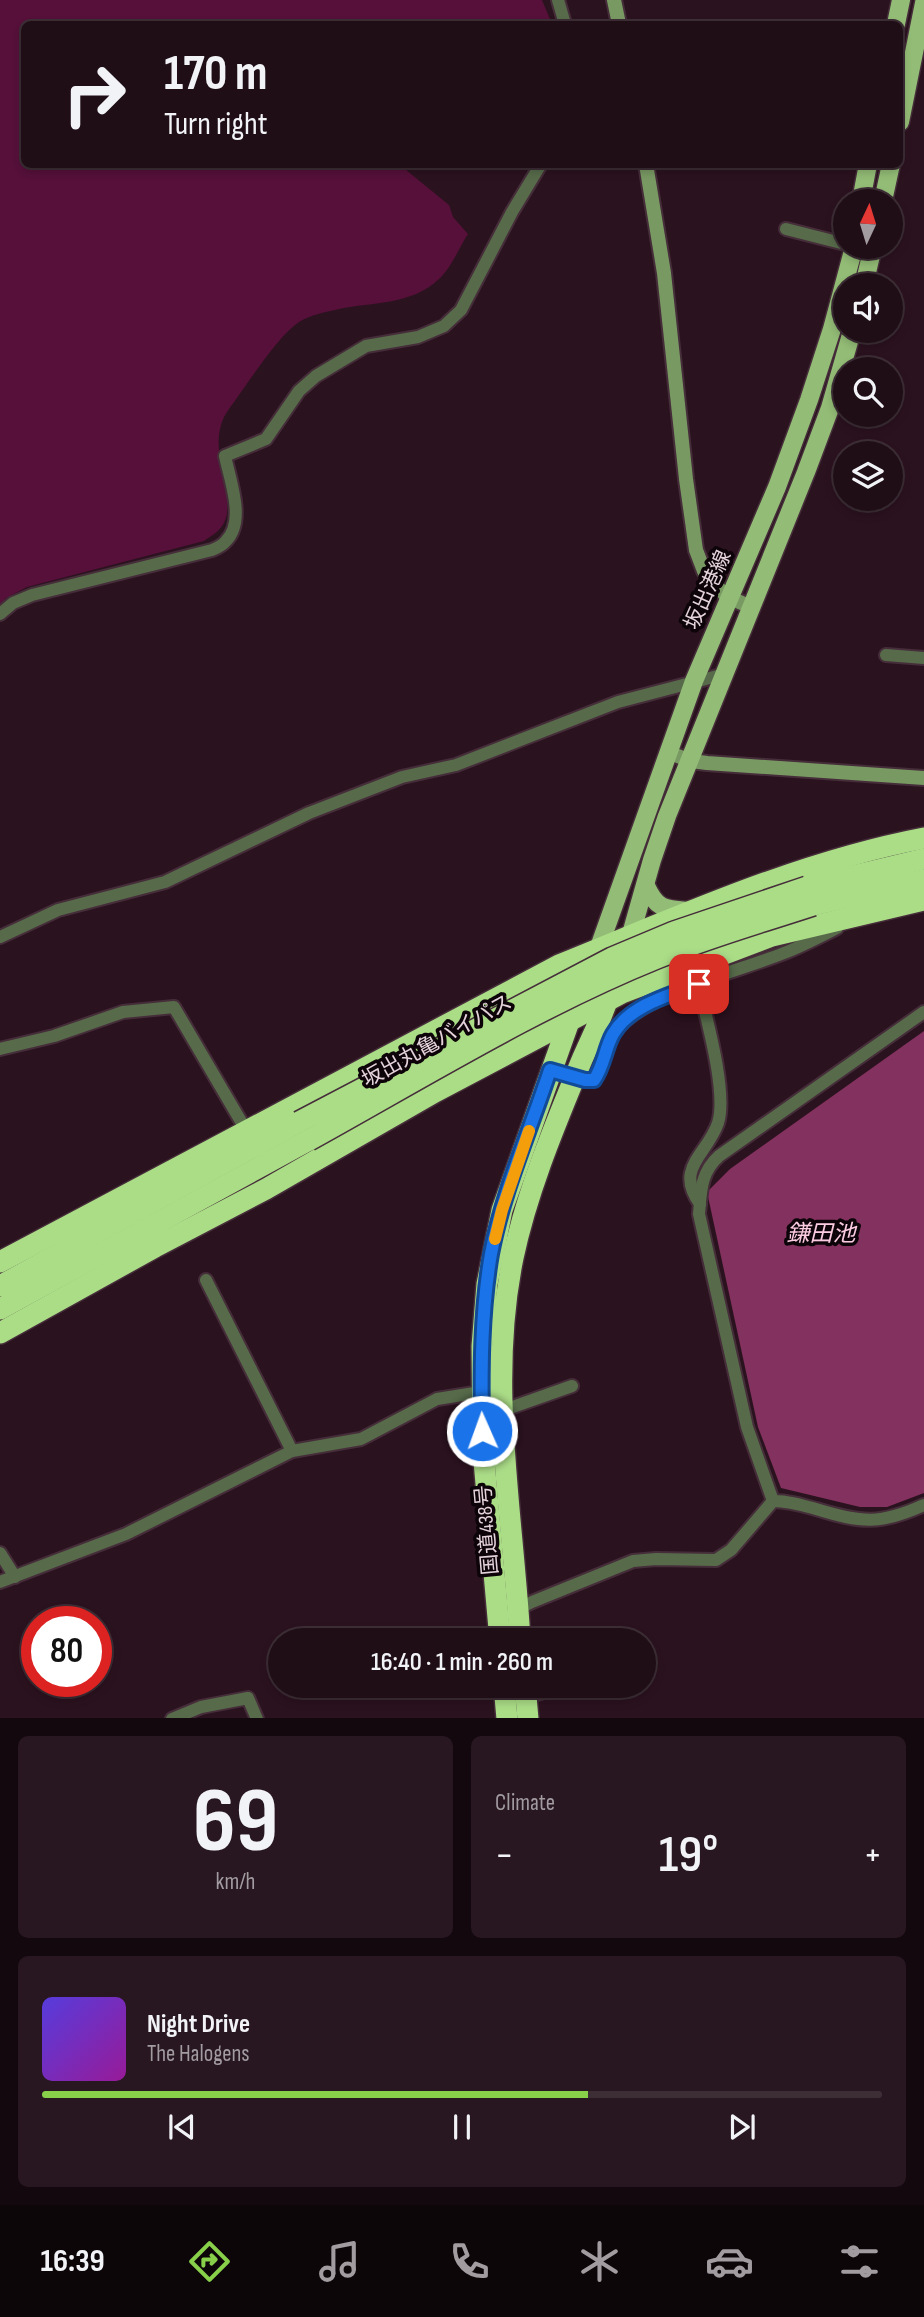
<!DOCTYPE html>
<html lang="en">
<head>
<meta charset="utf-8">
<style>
  :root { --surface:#200e17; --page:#281720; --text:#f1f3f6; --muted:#a29ca1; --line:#3d2e36; --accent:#88cf4a }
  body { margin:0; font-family:"Sofia Sans Condensed","Noto Sans JP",sans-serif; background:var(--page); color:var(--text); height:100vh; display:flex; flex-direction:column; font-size:26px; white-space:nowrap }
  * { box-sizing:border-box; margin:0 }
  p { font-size:23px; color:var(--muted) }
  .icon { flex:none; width:38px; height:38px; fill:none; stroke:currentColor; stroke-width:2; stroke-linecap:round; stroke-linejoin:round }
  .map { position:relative; height:1718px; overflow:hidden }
  .panel { display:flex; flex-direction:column; gap:18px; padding:18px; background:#12080d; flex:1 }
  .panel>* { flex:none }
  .top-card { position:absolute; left:21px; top:21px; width:882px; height:147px; border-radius:10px; box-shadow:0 4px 10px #0003,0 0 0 2px var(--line); background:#200e17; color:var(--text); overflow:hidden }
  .needle { width:46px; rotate:4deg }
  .controls { position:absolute; left:833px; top:189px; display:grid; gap:14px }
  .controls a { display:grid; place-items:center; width:70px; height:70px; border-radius:50%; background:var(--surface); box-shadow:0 4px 10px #0003,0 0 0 2px var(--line); font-size:35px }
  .speed { position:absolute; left:21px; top:1606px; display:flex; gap:14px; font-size:35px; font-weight:700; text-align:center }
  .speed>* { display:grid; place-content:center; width:91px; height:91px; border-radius:50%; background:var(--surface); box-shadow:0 4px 10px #0003,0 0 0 2px var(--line); line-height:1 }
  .speed .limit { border:10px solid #d22; background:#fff; color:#111 }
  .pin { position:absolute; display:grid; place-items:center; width:60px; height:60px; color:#fff; margin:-30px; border-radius:14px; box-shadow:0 4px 10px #0006 }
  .me { position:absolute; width:77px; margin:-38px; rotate:358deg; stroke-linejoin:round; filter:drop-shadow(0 0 5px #0008) }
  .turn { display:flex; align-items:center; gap:24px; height:147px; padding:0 28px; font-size:32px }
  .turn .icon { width:91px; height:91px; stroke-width:2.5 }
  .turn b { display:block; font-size:49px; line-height:60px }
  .big { font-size:52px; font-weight:600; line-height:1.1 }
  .panel .card { flex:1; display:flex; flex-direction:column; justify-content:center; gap:10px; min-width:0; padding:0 24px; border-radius:10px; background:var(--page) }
  .panel .dial { align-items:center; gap:0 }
  .dial b { font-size:91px; line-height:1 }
  .song { display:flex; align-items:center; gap:21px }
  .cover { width:84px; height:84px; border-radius:10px; background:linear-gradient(135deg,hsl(250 70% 55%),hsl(300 70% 35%)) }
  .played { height:7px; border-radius:4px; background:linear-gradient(90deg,var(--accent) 65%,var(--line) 65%) }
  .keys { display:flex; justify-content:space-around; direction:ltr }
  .heat { display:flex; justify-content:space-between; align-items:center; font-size:38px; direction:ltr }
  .panel .tiles { flex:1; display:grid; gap:18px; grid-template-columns:1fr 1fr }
  .card:last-child { grid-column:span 2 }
  .trip { position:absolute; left:268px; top:1628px; width:388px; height:70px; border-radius:35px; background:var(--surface); box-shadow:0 4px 10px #0003,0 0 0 2px var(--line); font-weight:600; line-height:70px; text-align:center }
  .dock { display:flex; height:112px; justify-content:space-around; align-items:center; background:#0d0609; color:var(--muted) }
  .dock .icon { width:49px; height:49px }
  .dock .selected { color:var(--accent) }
  .dock b { font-size:32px; color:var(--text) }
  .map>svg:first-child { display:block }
  .green { fill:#56103a }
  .water { fill:#83315e }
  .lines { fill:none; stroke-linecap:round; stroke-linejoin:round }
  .street-casing { stroke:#452d39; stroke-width:16 }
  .secondary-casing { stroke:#452d39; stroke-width:18 }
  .primary-casing { stroke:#452d39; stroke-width:21 }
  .highway-casing { stroke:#452d39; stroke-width:24 }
  .street { stroke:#576b4a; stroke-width:12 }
  .secondary { stroke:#799963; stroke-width:14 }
  .primary { stroke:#93bc76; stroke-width:18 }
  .highway { stroke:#abdd87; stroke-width:21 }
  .highway-bridge-casing { stroke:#452d39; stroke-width:24; stroke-linecap:butt }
  .highway-bridge { stroke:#abdd87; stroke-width:21 }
  .route-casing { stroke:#114b97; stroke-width:18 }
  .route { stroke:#1a73e8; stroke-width:12 }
  .slow { stroke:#f59e0b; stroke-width:12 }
  .labels { text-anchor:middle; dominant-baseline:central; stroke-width:7; stroke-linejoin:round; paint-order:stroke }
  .street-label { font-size:21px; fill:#e5d3db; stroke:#0c0408 }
  .water-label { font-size:23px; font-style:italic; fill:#fbcbe1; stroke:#0c0408 }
</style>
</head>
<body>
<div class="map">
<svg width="924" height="1719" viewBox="0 0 924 1719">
  <rect width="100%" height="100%" fill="#2b121f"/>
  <path class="green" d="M 0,0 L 542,0 L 552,24 L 24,24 L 24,164 L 400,165 L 449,205 L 453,217 L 468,234 C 459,248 451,268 439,279 C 412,305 373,302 339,309 C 326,312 310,315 299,322 C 274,340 248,384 229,409 C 202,445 238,496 224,523 C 220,531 211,536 204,541 L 27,587 L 6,598 L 0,605 Z"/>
  <path class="water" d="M 924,1031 L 924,1493 L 887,1507 L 860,1507 L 781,1488 L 758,1427 L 707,1192 L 730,1169 Z"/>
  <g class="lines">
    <defs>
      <g id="street">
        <path d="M 558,0 L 565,24"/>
        <path d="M 786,229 L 845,244"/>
        <path d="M 0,614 L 13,603 L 32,595 L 212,550 C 217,548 223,545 226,541 C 246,521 230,481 225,456 L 266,439 L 299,391 L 316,376 L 366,346 L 418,337 L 444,326 L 461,310 L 512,212 L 541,164"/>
        <path d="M 886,655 L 924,658"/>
        <path d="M 0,937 L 58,910 L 165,882 L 309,813 L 402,777 L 456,765 L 618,702 L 725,674"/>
        <path d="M 697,979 C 705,1013 728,1092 718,1123 C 707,1155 674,1168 700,1204"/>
        <path d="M 0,1049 L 54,1036 L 123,1012 L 174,1007 L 246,1130"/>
        <path d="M 550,1070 L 588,1081 L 594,1080 C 606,1064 605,1042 619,1027 C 649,993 739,971 784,953 C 802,946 819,937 837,928"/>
        <path d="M 206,1280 L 292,1451"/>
        <path d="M 501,1411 L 572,1386"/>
        <path d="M 773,1501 L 747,1427 L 699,1214 C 701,1190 701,1172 719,1156 L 924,1012"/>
        <path d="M 0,1553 L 15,1577"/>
        <path d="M 0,1582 L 126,1534 L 292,1451 L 361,1439 L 437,1399 L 481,1392"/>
        <path d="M 514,1611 L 532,1602 L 633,1561 L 656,1559 L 716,1560 L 731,1550 L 773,1501 C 789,1501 802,1505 816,1509 C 862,1523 880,1525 924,1505"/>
        <path d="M 526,1697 L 569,1685"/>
        <path d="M 172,1719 L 201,1707 L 248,1698 L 257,1719"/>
      </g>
      <g id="secondary">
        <path d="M 614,0 L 619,24"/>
        <path d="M 646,164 L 664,273 L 686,479 L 696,550 L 704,571 L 718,588 L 728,597 L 751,607"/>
        <path d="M 670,753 L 691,761 L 707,763 L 924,778"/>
      </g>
      <g id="primary">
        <path d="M 896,24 L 901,0"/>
        <path d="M 900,122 L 924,3"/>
        <path d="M 861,201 L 868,164"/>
        <path d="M 883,201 L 891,164"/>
        <path d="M 864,285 L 873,247"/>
        <path d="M 646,886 C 657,910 665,909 690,911"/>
        <path d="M 631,934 L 652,860 L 667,816 L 806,472 L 830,408 L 852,331"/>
        <path d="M 598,950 L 694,681 L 777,487 L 809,400 L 832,329 L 854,247"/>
      </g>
      <g id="highway">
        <path d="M 807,887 L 924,859"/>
        <path d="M 813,905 L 924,880"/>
        <path d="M 0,1262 L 559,965 C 678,917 798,862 924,838"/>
        <path d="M 0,1286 L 299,1122"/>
        <path d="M 0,1309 L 309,1140"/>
        <path d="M 0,1333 L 155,1247 L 266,1189 L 435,1092 L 622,993 L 772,936 L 924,900"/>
        <path d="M 500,1640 L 483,1450 L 482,1346 L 487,1284 L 502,1210 L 571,1016"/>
        <path d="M 520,1640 C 513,1513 487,1384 513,1258 C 527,1191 555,1125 581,1062 C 590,1041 601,1020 608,998"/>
        <path d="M 504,1685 L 507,1719"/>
        <path d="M 525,1685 L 528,1719"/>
      </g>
    </defs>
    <use href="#street" class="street-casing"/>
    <use href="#secondary" class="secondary-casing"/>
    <use href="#primary" class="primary-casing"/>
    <use href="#highway" class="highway-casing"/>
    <use href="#street" class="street"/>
    <use href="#secondary" class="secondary"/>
    <use href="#primary" class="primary"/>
    <use href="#highway" class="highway"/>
    <defs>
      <g id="highway-bridge">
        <path d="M 299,1122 L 612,958 L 674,932 L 807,887"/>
        <path d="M 309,1140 C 423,1077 536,1007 657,958 C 708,937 761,922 813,905"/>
      </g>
    </defs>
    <use href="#highway-bridge" class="highway-bridge-casing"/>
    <use href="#highway-bridge" class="highway-bridge"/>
  </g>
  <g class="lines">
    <defs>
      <path id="route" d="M 482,1431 C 481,1372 481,1312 491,1254 C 503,1191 530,1131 550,1070 L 585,1080 L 594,1080 C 604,1066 605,1048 613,1034 C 630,1005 670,995 699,984"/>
    </defs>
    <use href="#route" class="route-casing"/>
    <use href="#route" class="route"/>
    <path class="slow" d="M 495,1239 L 502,1210 L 529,1131"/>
  </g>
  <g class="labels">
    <g class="street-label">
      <text transform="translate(708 590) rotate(-66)">坂出港線</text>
      <text transform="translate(437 1041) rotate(-29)">坂出丸亀バイパス</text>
      <text transform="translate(487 1530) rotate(-95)">国道438号</text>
    </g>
    <g class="water-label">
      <text x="821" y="1234">鎌田池</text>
    </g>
  </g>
</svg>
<div class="controls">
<a><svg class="needle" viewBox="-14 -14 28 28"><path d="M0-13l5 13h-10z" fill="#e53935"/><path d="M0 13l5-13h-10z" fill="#a29ca1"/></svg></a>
<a><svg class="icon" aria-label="sound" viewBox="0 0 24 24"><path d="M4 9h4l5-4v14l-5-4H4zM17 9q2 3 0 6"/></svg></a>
<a><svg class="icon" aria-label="search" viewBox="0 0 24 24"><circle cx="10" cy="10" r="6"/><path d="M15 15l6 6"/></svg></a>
<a><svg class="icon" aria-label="layers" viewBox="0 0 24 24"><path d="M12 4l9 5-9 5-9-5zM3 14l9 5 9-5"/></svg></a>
</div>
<div class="speed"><div class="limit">80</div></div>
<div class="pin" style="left:699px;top:984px;background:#d93025"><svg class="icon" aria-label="arrive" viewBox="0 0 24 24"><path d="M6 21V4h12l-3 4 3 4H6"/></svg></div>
<svg class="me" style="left:482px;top:1431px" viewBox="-20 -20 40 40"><circle r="17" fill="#1a73e8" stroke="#fff" stroke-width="3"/><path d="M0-11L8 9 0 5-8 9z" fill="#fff"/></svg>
<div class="trip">16:40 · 1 min · 260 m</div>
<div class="top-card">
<div class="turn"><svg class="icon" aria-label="right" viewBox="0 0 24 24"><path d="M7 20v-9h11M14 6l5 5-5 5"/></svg><div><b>170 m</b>Turn right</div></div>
</div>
</div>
<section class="panel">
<div class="tiles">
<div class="card dial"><b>69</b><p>km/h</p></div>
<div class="card"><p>Climate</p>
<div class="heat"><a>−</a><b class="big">19°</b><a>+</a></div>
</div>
<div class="card">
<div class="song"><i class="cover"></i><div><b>Night Drive</b><p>The Halogens</p></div></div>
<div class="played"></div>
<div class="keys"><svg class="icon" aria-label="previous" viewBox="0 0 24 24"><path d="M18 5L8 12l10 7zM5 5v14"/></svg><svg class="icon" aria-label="pause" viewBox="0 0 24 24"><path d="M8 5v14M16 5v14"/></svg><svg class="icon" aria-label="next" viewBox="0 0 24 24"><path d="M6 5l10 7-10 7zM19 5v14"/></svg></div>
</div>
</div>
</section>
<nav class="dock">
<b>16:39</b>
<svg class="icon selected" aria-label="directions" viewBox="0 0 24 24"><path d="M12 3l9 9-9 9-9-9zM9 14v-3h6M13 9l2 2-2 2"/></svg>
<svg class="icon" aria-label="music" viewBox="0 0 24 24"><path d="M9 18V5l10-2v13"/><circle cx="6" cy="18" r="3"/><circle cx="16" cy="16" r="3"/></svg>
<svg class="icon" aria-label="phone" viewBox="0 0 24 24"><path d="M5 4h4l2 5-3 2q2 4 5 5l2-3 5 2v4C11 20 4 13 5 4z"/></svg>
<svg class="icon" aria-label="climate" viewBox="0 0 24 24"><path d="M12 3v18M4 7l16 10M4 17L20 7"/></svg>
<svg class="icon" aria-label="car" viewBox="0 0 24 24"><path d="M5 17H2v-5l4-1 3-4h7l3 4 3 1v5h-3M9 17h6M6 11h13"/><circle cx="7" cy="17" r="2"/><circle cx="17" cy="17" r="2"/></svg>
<svg class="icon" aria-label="filters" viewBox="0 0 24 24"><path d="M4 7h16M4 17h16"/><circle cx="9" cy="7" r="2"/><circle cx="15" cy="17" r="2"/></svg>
</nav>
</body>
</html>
